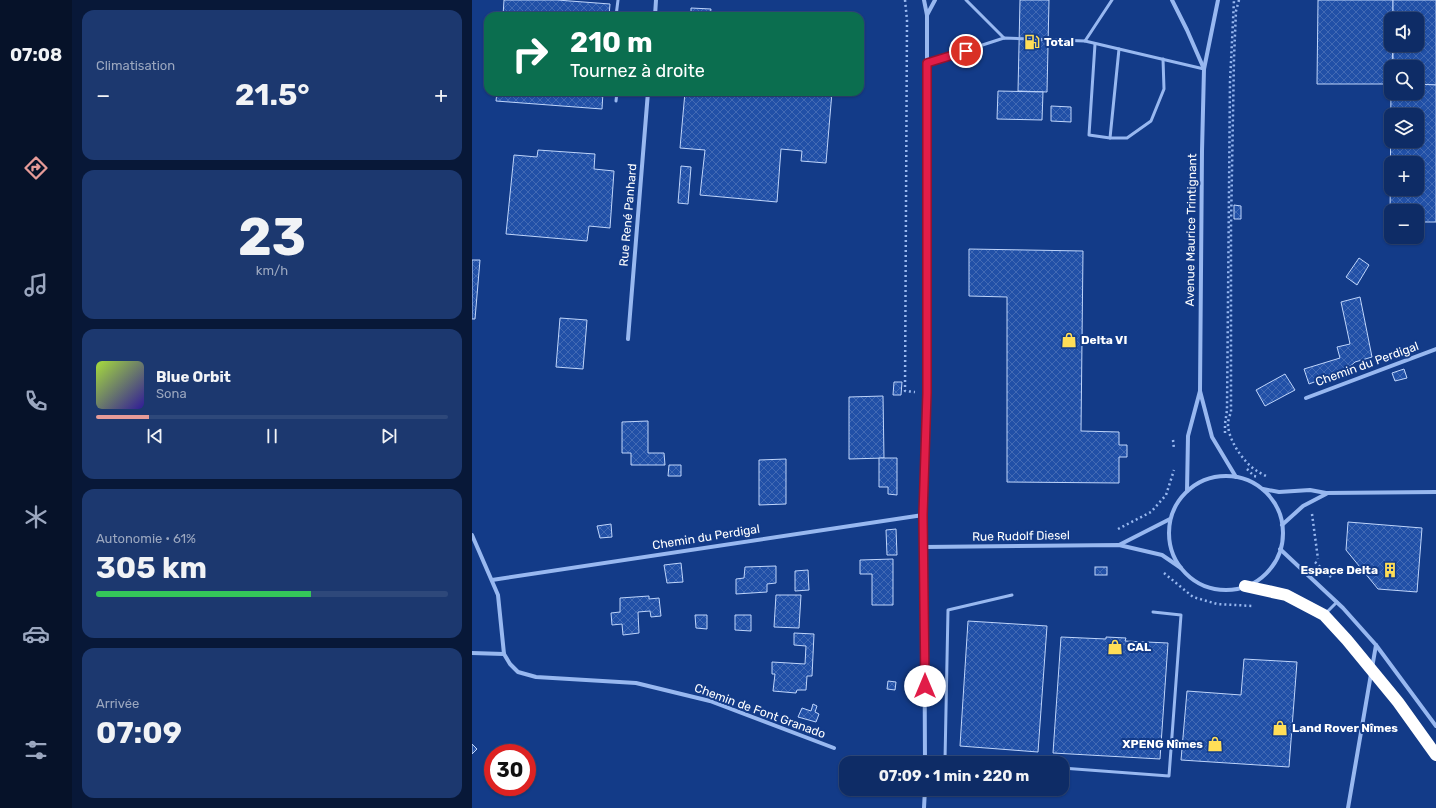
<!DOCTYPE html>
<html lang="fr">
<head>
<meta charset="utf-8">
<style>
  :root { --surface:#0e2c66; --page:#1c386f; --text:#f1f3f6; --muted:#9ba7bf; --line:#2e487a; --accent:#e69b98 }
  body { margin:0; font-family:Rubik,sans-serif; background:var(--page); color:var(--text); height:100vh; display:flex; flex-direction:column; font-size:15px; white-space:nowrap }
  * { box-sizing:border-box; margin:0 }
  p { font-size:13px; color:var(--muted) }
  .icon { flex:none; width:22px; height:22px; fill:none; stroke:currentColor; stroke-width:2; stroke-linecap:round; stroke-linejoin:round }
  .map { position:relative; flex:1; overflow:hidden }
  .panel { display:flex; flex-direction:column; gap:10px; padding:10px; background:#081838; width:400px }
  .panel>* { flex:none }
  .hud { position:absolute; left:12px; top:12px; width:380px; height:84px; border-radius:12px; box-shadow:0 1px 3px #0004,0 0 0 1px var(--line); background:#0b6e4f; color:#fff; overflow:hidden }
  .controls { position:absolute; left:912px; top:12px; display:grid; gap:8px }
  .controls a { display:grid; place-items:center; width:40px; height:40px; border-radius:8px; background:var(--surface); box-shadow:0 1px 3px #0004,0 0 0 1px var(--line); font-size:20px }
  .speed { position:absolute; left:12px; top:744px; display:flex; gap:8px; font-size:20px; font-weight:700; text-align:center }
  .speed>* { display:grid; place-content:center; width:52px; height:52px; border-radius:50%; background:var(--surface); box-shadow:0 1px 3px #0004,0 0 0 1px var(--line); line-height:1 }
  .speed .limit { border:6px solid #d22; background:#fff; color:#111 }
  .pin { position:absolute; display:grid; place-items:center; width:34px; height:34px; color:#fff; margin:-17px; border:2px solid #fff; border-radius:50%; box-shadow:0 1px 4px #0007 }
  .me { position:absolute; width:44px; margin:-22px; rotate:0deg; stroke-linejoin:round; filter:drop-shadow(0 0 3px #0008) }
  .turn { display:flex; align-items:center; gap:14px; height:84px; padding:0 20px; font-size:18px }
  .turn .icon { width:52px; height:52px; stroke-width:2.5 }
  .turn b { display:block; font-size:28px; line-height:34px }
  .big { font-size:30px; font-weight:700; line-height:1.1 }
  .panel .tile { flex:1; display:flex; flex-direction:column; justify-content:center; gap:6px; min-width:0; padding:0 14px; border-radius:12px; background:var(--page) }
  .panel .dial { align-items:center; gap:0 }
  .dial b { font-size:52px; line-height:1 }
  .song { display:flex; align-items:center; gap:12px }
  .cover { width:48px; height:48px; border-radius:6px; background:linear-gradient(135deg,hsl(80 70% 55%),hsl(250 70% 35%)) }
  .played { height:4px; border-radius:2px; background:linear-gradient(90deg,var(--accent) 15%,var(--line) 15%) }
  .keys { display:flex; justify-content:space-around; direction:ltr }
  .heat { display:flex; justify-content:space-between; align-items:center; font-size:22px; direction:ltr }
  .charge { height:6px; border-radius:3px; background:linear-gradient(90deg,#34c759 61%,var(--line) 0) }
  .trip { position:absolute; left:367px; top:756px; width:230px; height:40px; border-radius:12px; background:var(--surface); box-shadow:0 1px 3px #0004,0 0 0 1px var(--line); font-weight:700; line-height:40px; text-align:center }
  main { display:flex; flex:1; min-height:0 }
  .menu { display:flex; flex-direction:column; width:72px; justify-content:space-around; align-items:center; background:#061229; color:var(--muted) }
  .menu .icon { width:28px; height:28px }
  .menu .selected { color:var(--accent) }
  .menu b { font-size:18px; color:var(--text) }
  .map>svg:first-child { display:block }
  .building { fill:url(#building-cross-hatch); stroke:#bfd5fb; fill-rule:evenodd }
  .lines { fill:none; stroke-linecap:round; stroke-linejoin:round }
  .path { stroke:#98b8f0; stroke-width:2.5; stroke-dasharray:2 3; stroke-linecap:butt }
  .lane { stroke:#98b8f0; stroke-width:3 }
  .street { stroke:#98b8f0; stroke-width:4 }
  .highway { stroke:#fff; stroke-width:12 }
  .route-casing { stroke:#92132f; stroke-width:10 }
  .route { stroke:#e11d48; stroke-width:7 }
  .labels { text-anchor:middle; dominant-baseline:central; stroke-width:4; stroke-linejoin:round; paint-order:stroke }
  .poi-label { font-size:12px; font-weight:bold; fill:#fff; stroke:#133b88; text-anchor:start }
  .street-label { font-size:12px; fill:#fff; stroke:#133b88 }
</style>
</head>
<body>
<main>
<nav class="menu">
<b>07:08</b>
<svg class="icon selected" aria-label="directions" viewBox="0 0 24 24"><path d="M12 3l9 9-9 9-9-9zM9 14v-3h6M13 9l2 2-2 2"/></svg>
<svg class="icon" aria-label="music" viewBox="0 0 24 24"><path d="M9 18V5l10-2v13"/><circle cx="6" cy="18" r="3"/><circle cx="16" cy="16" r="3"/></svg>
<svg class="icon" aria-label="phone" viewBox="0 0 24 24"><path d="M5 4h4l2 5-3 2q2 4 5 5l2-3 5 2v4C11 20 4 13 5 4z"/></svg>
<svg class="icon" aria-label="climate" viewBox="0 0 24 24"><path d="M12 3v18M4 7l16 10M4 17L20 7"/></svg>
<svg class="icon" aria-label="car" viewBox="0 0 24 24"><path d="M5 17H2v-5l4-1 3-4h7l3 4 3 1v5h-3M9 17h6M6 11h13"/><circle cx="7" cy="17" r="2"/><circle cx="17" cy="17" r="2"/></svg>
<svg class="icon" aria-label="filters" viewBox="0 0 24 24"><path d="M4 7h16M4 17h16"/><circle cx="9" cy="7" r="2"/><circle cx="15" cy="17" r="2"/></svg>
</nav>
<section class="panel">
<div class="tile"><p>Climatisation</p>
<div class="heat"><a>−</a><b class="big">21.5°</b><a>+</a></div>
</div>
<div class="tile dial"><b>23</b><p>km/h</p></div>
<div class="tile">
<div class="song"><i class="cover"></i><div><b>Blue Orbit</b><p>Sona</p></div></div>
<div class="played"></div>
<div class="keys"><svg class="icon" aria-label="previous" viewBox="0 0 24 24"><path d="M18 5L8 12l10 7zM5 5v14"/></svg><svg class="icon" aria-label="pause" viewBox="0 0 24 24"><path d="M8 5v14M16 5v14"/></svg><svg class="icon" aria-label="next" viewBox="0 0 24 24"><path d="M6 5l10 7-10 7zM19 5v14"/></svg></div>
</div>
<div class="tile"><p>Autonomie · 61%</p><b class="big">305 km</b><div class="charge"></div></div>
<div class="tile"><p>Arrivée</p><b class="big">07:09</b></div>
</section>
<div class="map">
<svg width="964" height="808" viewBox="0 0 964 808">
  <defs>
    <pattern id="building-cross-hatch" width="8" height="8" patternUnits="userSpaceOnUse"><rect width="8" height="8" fill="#2150a7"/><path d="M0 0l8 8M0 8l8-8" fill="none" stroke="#426ab4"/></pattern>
  </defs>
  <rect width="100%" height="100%" fill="#133b88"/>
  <g class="building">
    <path d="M 32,0 L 85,0 L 138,4 L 137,16 L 31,16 Z"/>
    <path d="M 548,0 L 577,0 L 575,92 L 546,91 Z"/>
    <path d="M 846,0 L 921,0 L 921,19 L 919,19 L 919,45 L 921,45 L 919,84 L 845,84 Z"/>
    <path d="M 921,0 L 964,0 L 964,85 L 945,84 L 945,67 L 921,67 L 921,45 L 945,45 L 945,19 L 921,19 Z"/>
    <path d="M 219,8 L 239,9 L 238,16 L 219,16 Z"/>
    <path d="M 919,84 L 919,93 L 945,93 L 945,84 L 964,85 L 964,222 L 945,222 L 945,211 L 919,211 L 918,221 ZM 919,115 L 945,115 L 945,141 L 919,141 ZM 919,163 L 945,163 L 945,189 L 919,189 Z"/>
    <path d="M 526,91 L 571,92 L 570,120 L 525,119 Z"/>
    <path d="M 25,92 L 131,92 L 130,109 L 24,101 Z"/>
    <path d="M 213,92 L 360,92 L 354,163 L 329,161 L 330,151 L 309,149 L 305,202 L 228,195 L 233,150 L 208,148 Z"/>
    <path d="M 579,106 L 599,107 L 599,122 L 579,121 Z"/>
    <path d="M 66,150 L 123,154 L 122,169 L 142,171 L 138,228 L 117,226 L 115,241 L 34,234 L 42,155 L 65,157 Z"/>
    <path d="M 209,166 L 219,167 L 216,204 L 206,203 Z"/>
    <path d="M 762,205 L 769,206 L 769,219 L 762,219 Z"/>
    <path d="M 497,249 L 611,251 L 609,431 L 647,432 L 647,445 L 655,445 L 655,457 L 647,457 L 647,483 L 535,482 L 535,297 L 497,296 Z"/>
    <path d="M 887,258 L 897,265 L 885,285 L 874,277 Z"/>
    <path d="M 0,260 L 8,260 L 3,319 L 0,319 Z"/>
    <path d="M 888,297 L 900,357 L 883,362 L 875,369 L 855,375 L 850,379 L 837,384 L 832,369 L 868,358 L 865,347 L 878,344 L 869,302 Z"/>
    <path d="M 88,318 L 115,320 L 111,369 L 84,367 Z"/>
    <path d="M 932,369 L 935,378 L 923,381 L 920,373 Z"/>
    <path d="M 813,374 L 823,390 L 793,406 L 784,390 Z"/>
    <path d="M 422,382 L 430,382 L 429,395 L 421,395 Z"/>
    <path d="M 411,396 L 412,458 L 377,459 L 377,397 Z"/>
    <path d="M 176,421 L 176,453 L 192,453 L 193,465 L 159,465 L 159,453 L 150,453 L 150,422 Z"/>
    <path d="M 407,458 L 425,458 L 425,495 L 416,494 L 416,487 L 407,487 Z"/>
    <path d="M 314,459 L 314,504 L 287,505 L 287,460 Z"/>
    <path d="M 197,465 L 209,465 L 209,476 L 196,476 Z"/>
    <path d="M 876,522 L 950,528 L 945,592 L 906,589 L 874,550 Z"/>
    <path d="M 139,524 L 140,537 L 128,538 L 125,526 Z"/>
    <path d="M 424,529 L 425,555 L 415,555 L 414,530 Z"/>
    <path d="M 421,559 L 421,605 L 400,605 L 400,574 L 388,574 L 388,560 Z"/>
    <path d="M 209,563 L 211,582 L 195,583 L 192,565 Z"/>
    <path d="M 304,566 L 304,583 L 295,584 L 295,592 L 264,594 L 264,579 L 272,578 L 273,567 Z"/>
    <rect x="623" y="567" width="12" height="8"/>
    <path d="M 336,570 L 337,590 L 323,591 L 323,571 Z"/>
    <path d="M 304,595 L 329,595 L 327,628 L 302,627 Z"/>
    <path d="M 177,596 L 177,599 L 187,598 L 189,616 L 179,617 L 178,611 L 166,612 L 167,633 L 151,635 L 150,624 L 140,625 L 139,613 L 148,612 L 148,598 Z"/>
    <path d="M 223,615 L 235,615 L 235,629 L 224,628 Z"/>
    <path d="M 263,615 L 279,615 L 279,631 L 263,630 Z"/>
    <path d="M 496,621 L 575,626 L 566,752 L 488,746 Z"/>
    <path d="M 322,633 L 342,634 L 340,676 L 335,676 L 334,690 L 325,690 L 324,693 L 301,691 L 303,674 L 300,674 L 300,662 L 333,664 L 334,646 L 322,645 Z"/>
    <path d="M 589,637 L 634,639 L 634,637 L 654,638 L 653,641 L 696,643 L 688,759 L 581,753 Z"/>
    <path d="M 772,659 L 825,662 L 817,767 L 709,760 L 715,691 L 769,695 Z"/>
    <path d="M 416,681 L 424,682 L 423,690 L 415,689 Z"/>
    <path d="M 341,704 L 345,706 L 343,712 L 347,714 L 344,722 L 326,717 L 330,708 L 339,711 Z"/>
    <path d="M 0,744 L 5,749 L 0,754 Z"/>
  </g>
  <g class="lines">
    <g class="path">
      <path d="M 433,0 L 435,20 L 433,391 L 443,392"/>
      <path d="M 767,0 L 764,11 L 762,58 L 759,227 L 759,412 C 758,415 756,420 756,424 C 756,440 772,463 785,471 C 788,473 792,475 796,477"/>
      <path d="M 753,433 L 753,424 L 755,410 L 758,82 L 762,0"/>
      <path d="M 701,440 L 702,449"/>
      <path d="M 775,469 L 782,476 L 787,477"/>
      <path d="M 840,514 L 846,559"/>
      <path d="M 646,529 L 679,512 L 694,495 L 702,470"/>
      <path d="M 843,562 L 859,577"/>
      <path d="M 692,573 L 721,597 L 745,604 L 781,606"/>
    </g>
    <g class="lane">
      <path d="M 494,0 L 532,38"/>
      <path d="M 144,16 L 146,0"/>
      <path d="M 613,41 L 640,0"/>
      <path d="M 623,44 L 617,135 L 638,138"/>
      <path d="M 647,49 L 638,138 L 655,138 L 679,121 L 692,89 L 691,59"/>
      <path d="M 455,63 L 532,38 L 613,41 L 732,69"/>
      <path d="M 144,101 L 145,92"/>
      <path d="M 855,612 L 865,602"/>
      <path d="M 515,763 L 473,760 L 476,610 L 540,595"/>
      <path d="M 590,768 L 697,776 L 709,615 L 681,612"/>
    </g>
    <g class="street">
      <path d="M 452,0 L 455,15 L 455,393 L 451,515 L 452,547"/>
      <path d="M 700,0 L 715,30 L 732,69"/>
      <path d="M 455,15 L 463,0"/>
      <path d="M 183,16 L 184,0"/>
      <path d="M 156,339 L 176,92"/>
      <path d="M 728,391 L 740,437 L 764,477"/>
      <path d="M 834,398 L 964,349"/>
      <circle cx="754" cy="533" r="57"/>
      <path d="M 791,489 L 807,492 L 838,490 L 854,493 L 964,492"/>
      <path d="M 715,491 L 716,436 L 728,391 L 730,151 L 732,69 L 746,0"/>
      <path d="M 810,525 L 831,506 L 854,494"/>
      <path d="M 0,535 L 26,595 L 32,654 L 38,664 L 46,672 L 64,677 L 164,683 L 238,701 L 362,748"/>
      <path d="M 647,545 L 698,519"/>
      <path d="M 808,549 L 871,608 L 904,645 L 964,726"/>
      <path d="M 20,580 L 451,515"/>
      <path d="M 0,653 L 32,654"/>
      <path d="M 900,668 L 904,645"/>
      <path d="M 453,763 L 452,547 L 647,545 L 690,555 L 709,568"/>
      <path d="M 452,808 L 453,789"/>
      <path d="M 876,808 L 899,674"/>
    </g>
    <path class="highway" d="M 773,586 L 814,595 L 852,615 L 875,640 L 926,702 L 964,755"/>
  </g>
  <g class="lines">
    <defs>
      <path id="route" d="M 453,686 L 451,515 L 455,393 L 455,63 L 494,51"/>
    </defs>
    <use href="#route" class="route-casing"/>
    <use href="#route" class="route"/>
  </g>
  <defs>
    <symbol id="fuel-bare" viewBox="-9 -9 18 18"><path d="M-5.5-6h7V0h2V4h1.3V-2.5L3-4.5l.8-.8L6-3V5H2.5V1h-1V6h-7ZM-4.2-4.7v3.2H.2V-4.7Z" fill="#ffde57" stroke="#133b88" stroke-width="2.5" paint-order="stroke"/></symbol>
    <symbol id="shop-bare" viewBox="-9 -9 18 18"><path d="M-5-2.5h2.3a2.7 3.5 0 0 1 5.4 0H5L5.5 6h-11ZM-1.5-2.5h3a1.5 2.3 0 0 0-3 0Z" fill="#ffde57" stroke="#133b88" stroke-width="2.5" paint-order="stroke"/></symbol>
    <symbol id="building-bare" viewBox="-9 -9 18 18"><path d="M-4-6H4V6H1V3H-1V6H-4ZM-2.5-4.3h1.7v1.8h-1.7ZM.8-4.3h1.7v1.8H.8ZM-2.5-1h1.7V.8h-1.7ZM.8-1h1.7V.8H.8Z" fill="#ffde57" stroke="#133b88" stroke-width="2.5" paint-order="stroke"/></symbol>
  </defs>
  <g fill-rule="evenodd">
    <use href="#fuel-bare" x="549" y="31" width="22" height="22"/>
    <use href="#shop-bare" x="586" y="329" width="22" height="22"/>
    <use href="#building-bare" x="907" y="559" width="22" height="22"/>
    <use href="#shop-bare" x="632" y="636" width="22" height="22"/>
    <use href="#shop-bare" x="797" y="717" width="22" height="22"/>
    <use href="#shop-bare" x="732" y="733" width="22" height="22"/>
  </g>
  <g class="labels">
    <g class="poi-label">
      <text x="572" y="42">Total</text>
      <text x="609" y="340">Delta VI</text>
      <text x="906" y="570" text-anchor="end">Espace Delta</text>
      <text x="655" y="647">CAL</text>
      <text x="820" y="728">Land Rover Nîmes</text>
      <text x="731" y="744" text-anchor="end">XPENG Nîmes</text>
    </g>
    <g class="street-label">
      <text transform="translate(156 215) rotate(-85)">Rue René Panhard</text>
      <text transform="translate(719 230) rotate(-89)">Avenue Maurice Trintignant</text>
      <text transform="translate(895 364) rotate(-20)">Chemin du Perdigal</text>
      <text transform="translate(549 536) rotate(-1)">Rue Rudolf Diesel</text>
      <text transform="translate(234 537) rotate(-9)">Chemin du Perdigal</text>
      <text transform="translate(288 711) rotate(20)">Chemin de Font Granado</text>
    </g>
  </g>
</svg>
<div class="controls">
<a><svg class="icon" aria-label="sound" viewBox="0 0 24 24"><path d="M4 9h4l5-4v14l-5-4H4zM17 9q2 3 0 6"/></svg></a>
<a><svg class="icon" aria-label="search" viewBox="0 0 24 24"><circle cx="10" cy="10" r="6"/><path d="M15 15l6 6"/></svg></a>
<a><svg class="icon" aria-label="layers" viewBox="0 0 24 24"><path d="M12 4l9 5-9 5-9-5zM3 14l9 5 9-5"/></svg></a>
<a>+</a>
<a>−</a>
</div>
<div class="speed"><div class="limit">30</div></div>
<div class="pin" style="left:494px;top:51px;background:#d93025"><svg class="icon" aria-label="arrive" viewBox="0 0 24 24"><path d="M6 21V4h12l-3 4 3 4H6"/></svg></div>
<svg class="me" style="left:453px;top:686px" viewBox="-20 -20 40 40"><circle r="19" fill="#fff"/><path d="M0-13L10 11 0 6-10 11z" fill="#e11d48"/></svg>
<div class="trip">07:09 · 1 min · 220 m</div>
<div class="hud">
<div class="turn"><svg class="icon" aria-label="right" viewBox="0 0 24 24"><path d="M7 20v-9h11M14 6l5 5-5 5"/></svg><div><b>210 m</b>Tournez à droite</div></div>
</div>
</div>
</main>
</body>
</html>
